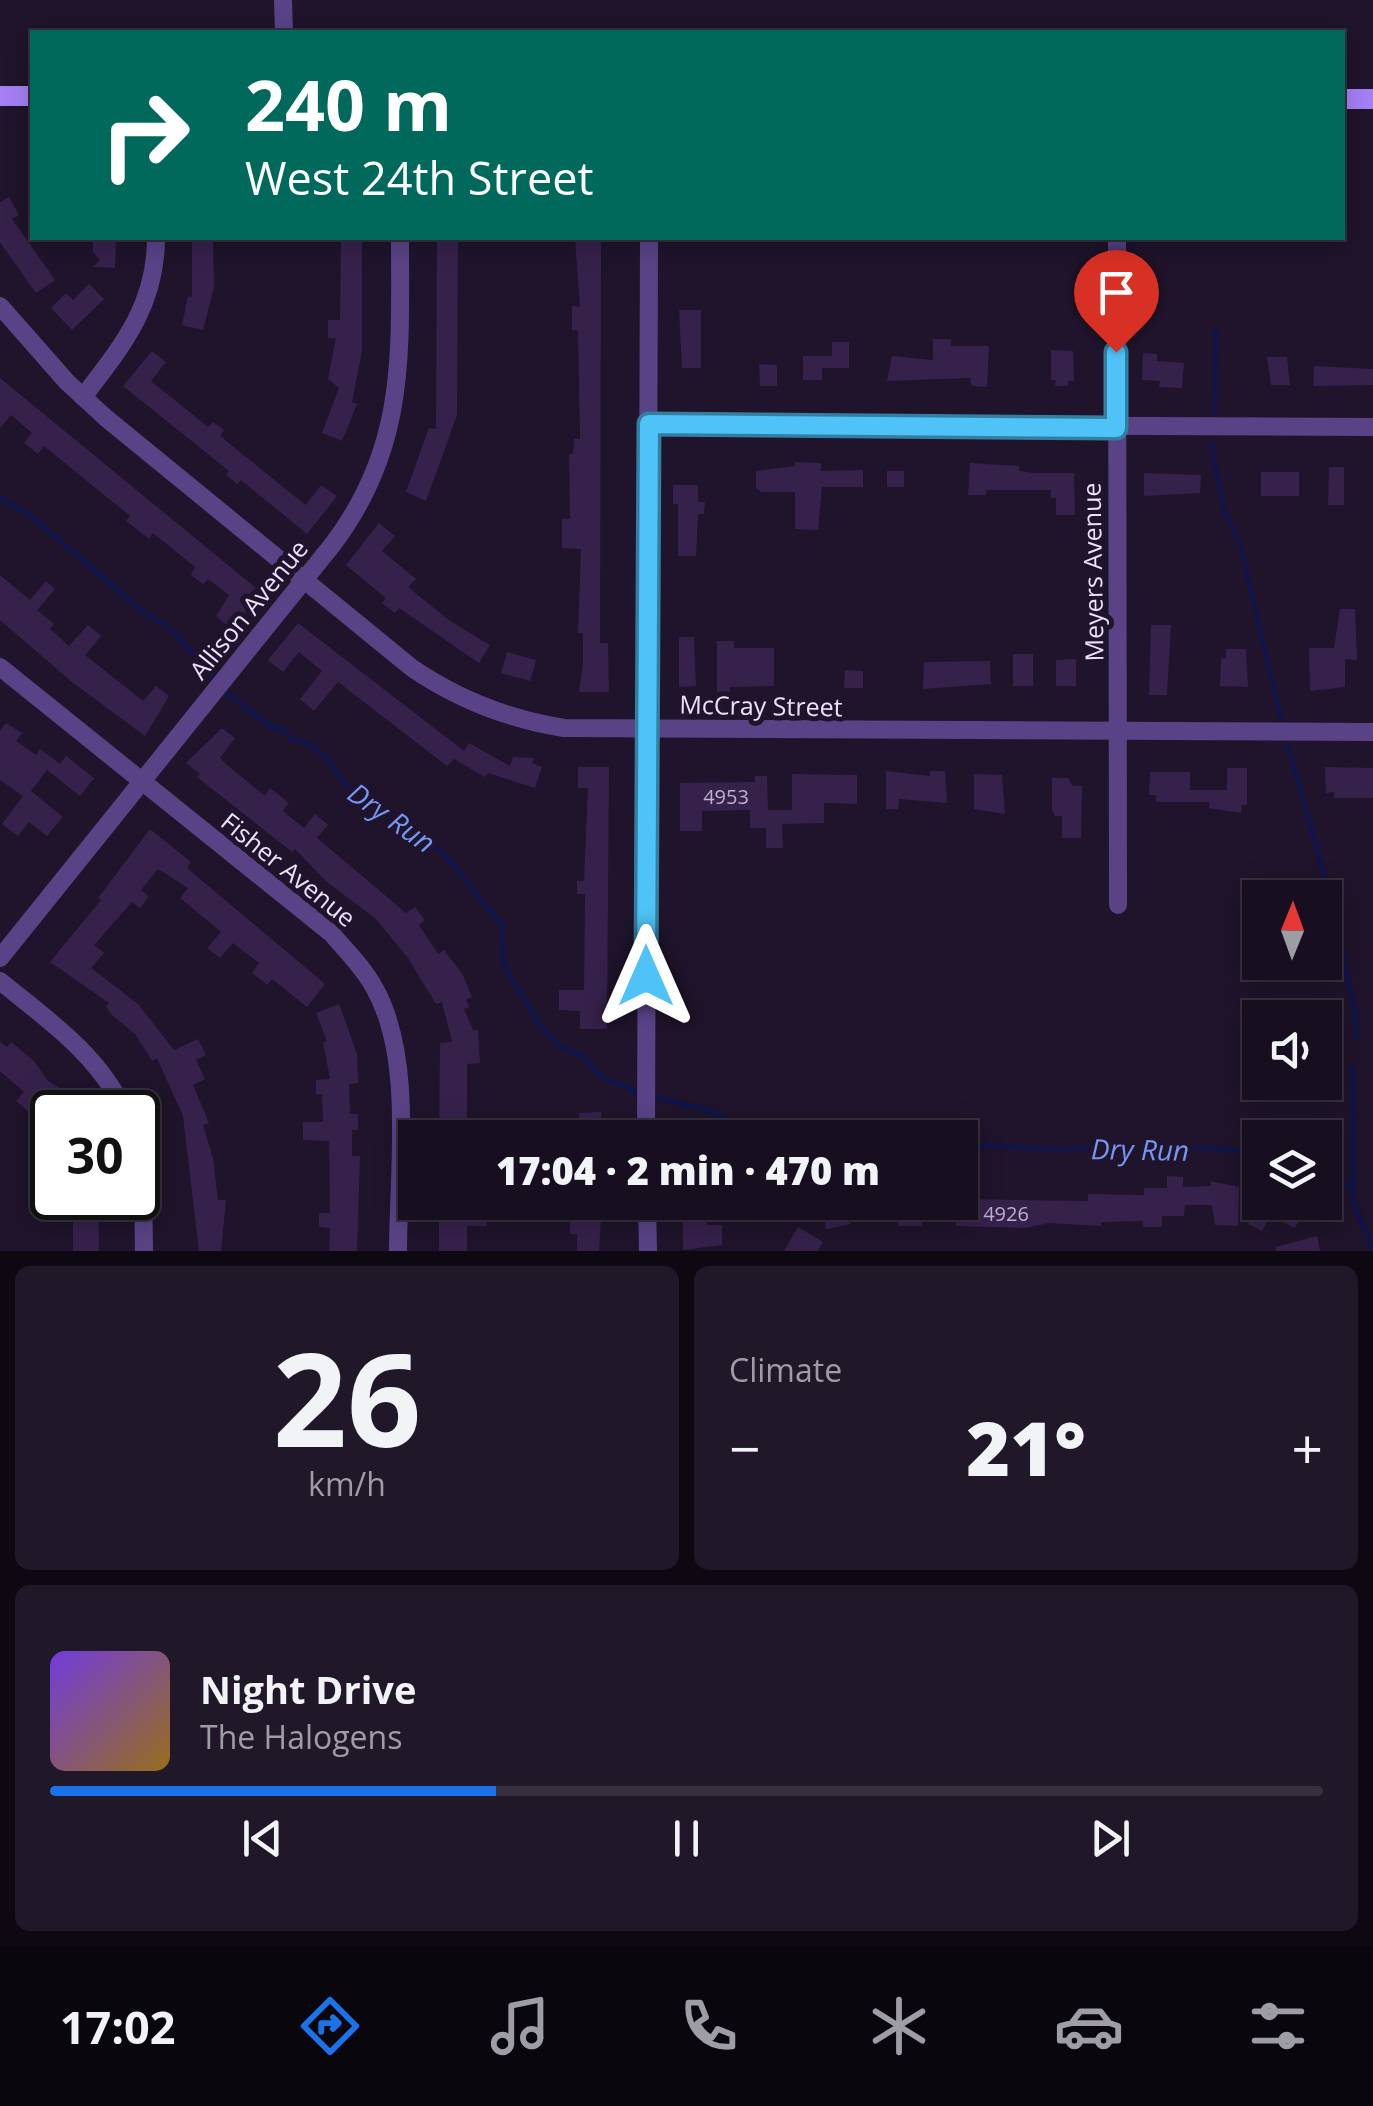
<!DOCTYPE html>
<html lang="en">
<head>
<meta charset="utf-8">
<style>
  :root { --surface:#170f20; --page:#201829; --text:#f1f3f6; --muted:#9e9ca5; --line:#362f3e; --accent:#1a73e8 }
  body { margin:0; font-family:"Open Sans",sans-serif; background:var(--page); color:var(--text); height:100vh; display:flex; flex-direction:column; font-size:38px; white-space:nowrap }
  * { box-sizing:border-box; margin:0 }
  p { font-size:32px; color:var(--muted) }
  .icon { flex:none; width:55px; height:55px; fill:none; stroke:currentColor; stroke-width:2; stroke-linecap:round; stroke-linejoin:round }
  .map { position:relative; height:1251px; overflow:hidden }
  .side { display:flex; flex-direction:column; gap:15px; padding:15px; background:#0d0812; flex:1 }
  .side>* { flex:none }
  .guide { position:absolute; left:30px; top:30px; width:1315px; height:210px; border-radius:0px; box-shadow:0 5px 25px #0003,0 0 0 2px var(--line); background:#00695c; color:#fff; overflow:hidden }
  .needle { width:65px; rotate:1deg }
  .controls { position:absolute; left:1242px; top:880px; display:grid; gap:20px }
  .controls a { display:grid; place-items:center; width:100px; height:100px; border-radius:0px; background:var(--surface); box-shadow:0 5px 25px #0003,0 0 0 2px var(--line); font-size:50px }
  .speed { position:absolute; left:30px; top:1090px; display:flex; gap:20px; font-size:50px; font-weight:700; text-align:center }
  .speed>* { display:grid; place-content:center; width:130px; height:130px; border-radius:50%; background:var(--surface); box-shadow:0 5px 25px #0003,0 0 0 2px var(--line); line-height:1 }
  .speed .limit { border:5px solid #111; border-radius:15px; background:#fff; color:#111 }
  .pin { position:absolute; display:grid; place-items:center; width:85px; height:85px; color:#fff; margin:-102px -42px; border-radius:50% 50% 50% 0; rotate:-45deg; box-shadow:0 0 10px #0007 }
  .pin .icon { rotate:45deg }
  .me { position:absolute; width:110px; margin:-55px; rotate:0deg; stroke-linejoin:round; filter:drop-shadow(0 0 8px #0008) }
  .turn { display:flex; align-items:center; gap:35px; height:210px; padding:0 50px; font-size:45px }
  .turn .icon { width:130px; height:130px; stroke-width:2.5 }
  .turn b { display:block; font-size:70px; line-height:85px }
  .big { font-size:75px; font-weight:800; line-height:1.1 }
  .side .card { flex:1; display:flex; flex-direction:column; justify-content:center; gap:15px; min-width:0; padding:0 35px; border-radius:15px; background:var(--page) }
  .side .dial { align-items:center; gap:0 }
  .dial b { font-size:130px; line-height:1 }
  .song { display:flex; align-items:center; gap:30px }
  .cover { width:120px; height:120px; border-radius:15px; background:linear-gradient(135deg,hsl(260 70% 55%),hsl(40 70% 35%)) }
  .played { height:10px; border-radius:5px; background:linear-gradient(90deg,var(--accent) 35%,var(--line) 35%) }
  .keys { display:flex; justify-content:space-around; direction:ltr }
  .heat { display:flex; justify-content:space-between; align-items:center; font-size:55px; direction:ltr }
  .side .tiles { flex:1; display:grid; gap:15px; grid-template-columns:1fr 1fr }
  .card:last-child { grid-column:span 2 }
  .trip { position:absolute; left:398px; top:1120px; width:580px; height:100px; border-radius:0px; background:var(--surface); box-shadow:0 5px 25px #0003,0 0 0 2px var(--line); font-weight:800; line-height:100px; text-align:center }
  .tab-bar { display:flex; height:160px; justify-content:space-around; align-items:center; background:#09060d; color:var(--muted) }
  .tab-bar .icon { width:70px; height:70px }
  .tab-bar .on { color:var(--accent) }
  .tab-bar b { font-size:45px; color:var(--text) }
  .map>svg:first-child { display:block }
  .lines { fill:none; stroke-linecap:round; stroke-linejoin:round }
  .stream { stroke:#101448; stroke-width:5 }
  .building { fill:#36214b }
  .street { stroke:#594386; stroke-width:18 }
  .secondary { stroke:#a57ff5; stroke-width:20 }
  .route-casing { stroke:#337fa1; stroke-width:25 }
  .route { stroke:#4fc3f7; stroke-width:18 }
  .labels { text-anchor:middle; dominant-baseline:central; stroke-width:10; stroke-linejoin:round; paint-order:stroke }
  .number-label { font-size:20px; fill:#beb0d0 }
  .street-label { font-size:25px; fill:#ece0fd; stroke:#1f142b }
  .water-label { font-size:28px; font-style:italic; fill:#7796f4; stroke:#1f142b }
</style>
</head>
<body>
<div class="map">
<svg width="1373" height="1251" viewBox="0 0 1373 1251">
  <rect width="100%" height="100%" fill="#1f142b"/>
  <g class="lines">
    <g class="stream">
      <path d="M 1214,413 L 1216,330"/>
      <path d="M 1211,445 L 1225,513 L 1240,544 L 1281,719"/>
      <path d="M 0,497 L 30,515 L 141,610 L 174,632 L 216,682"/>
      <path d="M 223,690 L 273,728 L 283,729 L 291,739 L 307,743 L 325,756 L 356,798 L 394,814 L 442,852 L 502,925 L 503,964 L 539,1024 L 558,1045 L 582,1056 L 601,1076 L 640,1094"/>
      <path d="M 1288,745 L 1329,893 L 1355,1011 L 1356,1037"/>
      <path d="M 1353,1068 L 1353,1200 L 1373,1249"/>
      <path d="M 651,1096 L 715,1112 L 752,1138"/>
      <path d="M 960,1144 L 1055,1149 L 1171,1145 L 1260,1152"/>
      <path d="M 1325,1174 L 1353,1188"/>
    </g>
  </g>
  <g class="building">
    <path d="M 9,197 L 19,215 L 12,219 L 55,280 L 36,293 L 0,242 L 0,202 Z"/>
    <path d="M 93,238 L 116,238 L 115,268 L 93,267 L 100,260 L 93,252 Z"/>
    <path d="M 192,238 L 213,238 L 214,287 L 203,330 L 182,325 L 188,296 L 192,297 Z"/>
    <path d="M 341,238 L 362,238 L 362,351 L 352,402 L 357,404 L 342,441 L 322,433 L 339,388 L 328,379 L 336,338 L 328,338 L 328,320 L 340,320 Z"/>
    <path d="M 437,238 L 458,238 L 457,415 L 426,501 L 406,492 L 429,428 L 436,429 Z"/>
    <path d="M 575,238 L 601,238 L 600,643 L 608,643 L 609,692 L 579,692 L 583,662 L 583,633 L 578,633 L 581,549 L 562,548 L 562,519 L 570,519 L 569,454 L 573,454 L 574,439 L 580,439 L 578,331 L 572,330 L 572,306 L 580,307 Z"/>
    <path d="M 89,284 L 104,299 L 72,330 L 51,308 L 66,293 L 73,300 Z"/>
    <path d="M 679,310 L 701,310 L 701,368 L 682,368 Z"/>
    <path d="M 933,339 L 951,339 L 951,346 L 989,346 L 987,387 L 972,386 L 970,378 L 887,381 L 892,356 L 933,360 Z"/>
    <path d="M 832,342 L 849,342 L 849,368 L 822,368 L 822,380 L 803,380 L 803,356 L 832,356 Z"/>
    <path d="M 1051,350 L 1073,351 L 1074,381 L 1068,381 L 1068,386 L 1055,386 L 1056,380 L 1051,380 Z"/>
    <path d="M 152,351 L 166,362 L 151,381 L 208,427 L 213,422 L 224,430 L 220,436 L 288,491 L 306,505 L 321,485 L 337,496 L 307,534 L 241,480 L 237,484 L 226,475 L 229,471 L 123,386 Z"/>
    <path d="M 1143,353 L 1157,354 L 1157,361 L 1184,363 L 1182,388 L 1159,387 L 1160,381 L 1142,380 Z"/>
    <path d="M 1267,357 L 1287,357 L 1290,385 L 1271,385 Z"/>
    <path d="M 759,364 L 777,365 L 777,386 L 760,386 Z"/>
    <path d="M 1314,366 L 1373,369 L 1373,385 L 1313,386 Z"/>
    <path d="M 0,378 L 262,593 L 241,619 L 230,628 L 216,616 L 229,595 L 208,579 L 203,584 L 191,575 L 195,567 L 153,533 L 149,539 L 126,521 L 130,516 L 44,446 L 38,454 L 24,443 L 32,433 L 11,415 L 0,428 Z"/>
    <path d="M 795,462 L 821,463 L 821,471 L 863,470 L 863,487 L 822,487 L 818,530 L 795,529 L 795,492 L 761,492 L 756,488 L 756,471 L 795,466 Z"/>
    <path d="M 970,463 L 1019,466 L 1019,471 L 1034,473 L 1074,473 L 1075,515 L 1056,515 L 1056,498 L 1051,498 L 1051,490 L 986,490 L 986,495 L 968,495 Z"/>
    <path d="M 1329,467 L 1344,467 L 1344,505 L 1328,505 Z"/>
    <rect x="887" y="471" width="17" height="16"/>
    <rect x="1261" y="472" width="38" height="24"/>
    <path d="M 1144,473 L 1201,475 L 1200,493 L 1144,496 Z"/>
    <path d="M 673,485 L 698,485 L 698,502 L 705,502 L 704,514 L 698,514 L 696,556 L 678,556 L 678,504 L 673,504 Z"/>
    <path d="M 379,523 L 395,536 L 382,551 L 416,579 L 408,587 L 450,621 L 490,645 L 479,663 L 399,608 L 395,613 L 382,603 L 386,598 L 346,565 Z"/>
    <path d="M 0,575 L 30,600 L 46,581 L 55,589 L 37,610 L 54,624 L 50,629 L 69,646 L 88,625 L 101,636 L 85,655 L 143,701 L 156,686 L 169,696 L 145,736 L 72,682 L 0,620 Z"/>
    <path d="M 1340,609 L 1355,609 L 1357,660 L 1345,659 L 1345,687 L 1310,691 L 1309,648 L 1334,648 Z"/>
    <path d="M 298,623 L 464,751 L 469,743 L 510,766 L 513,757 L 534,758 L 532,763 L 542,767 L 535,788 L 488,773 L 485,777 L 454,759 L 447,766 L 338,682 L 314,711 L 300,699 L 322,671 L 299,652 L 283,672 L 268,660 Z"/>
    <path d="M 1151,625 L 1171,625 L 1167,695 L 1149,695 Z"/>
    <path d="M 679,637 L 694,637 L 696,686 L 679,687 Z"/>
    <path d="M 717,641 L 734,641 L 734,648 L 774,648 L 774,686 L 730,687 L 730,692 L 717,692 Z"/>
    <path d="M 1226,649 L 1246,649 L 1248,687 L 1220,686 L 1221,659 L 1226,658 Z"/>
    <path d="M 507,652 L 536,660 L 530,681 L 501,673 Z"/>
    <rect x="1013" y="654" width="20" height="32"/>
    <path d="M 1076,659 L 1076,686 L 1056,686 L 1056,660 Z"/>
    <path d="M 990,661 L 991,684 L 923,689 L 924,662 Z"/>
    <path d="M 845,670 L 863,671 L 863,688 L 844,688 Z"/>
    <path d="M 6,723 L 22,733 L 16,741 L 36,755 L 40,749 L 60,764 L 66,756 L 94,778 L 80,796 L 47,770 L 31,791 L 63,817 L 47,836 L 29,822 L 18,836 L 2,824 L 23,796 L 0,780 L 0,731 Z"/>
    <path d="M 222,728 L 235,738 L 220,758 L 227,765 L 265,796 L 270,788 L 289,803 L 283,811 L 304,828 L 315,814 L 328,825 L 317,838 L 406,913 L 415,907 L 425,920 L 419,925 L 438,954 L 444,950 L 463,975 L 472,997 L 466,999 L 469,1007 L 464,1009 L 473,1030 L 478,1030 L 480,1063 L 467,1064 L 467,1138 L 439,1138 L 440,1043 L 452,1042 L 442,1002 L 436,1004 L 408,958 L 376,919 L 327,882 L 295,849 L 292,852 L 197,777 L 200,774 L 186,763 Z"/>
    <path d="M 578,767 L 609,767 L 607,1029 L 580,1029 L 580,1011 L 559,1010 L 559,990 L 584,990 L 585,894 L 577,894 L 577,881 L 584,881 L 588,788 L 578,788 Z"/>
    <path d="M 1325,767 L 1373,768 L 1373,798 L 1334,798 L 1334,792 L 1326,793 Z"/>
    <path d="M 1227,768 L 1247,768 L 1247,805 L 1242,805 L 1241,813 L 1209,808 L 1209,802 L 1156,802 L 1156,795 L 1149,795 L 1150,772 L 1190,772 L 1190,790 L 1227,790 Z"/>
    <path d="M 886,771 L 930,776 L 930,771 L 945,771 L 947,803 L 899,799 L 898,809 L 886,809 Z"/>
    <path d="M 792,774 L 857,775 L 857,804 L 824,803 L 824,823 L 782,824 L 783,848 L 766,848 L 766,828 L 750,828 L 750,810 L 702,811 L 702,831 L 680,831 L 680,783 L 755,782 L 755,776 L 767,776 L 768,810 L 792,810 Z"/>
    <path d="M 974,774 L 1002,775 L 1005,814 L 974,809 Z"/>
    <path d="M 1052,778 L 1068,778 L 1073,786 L 1082,786 L 1081,838 L 1062,838 L 1062,816 L 1055,816 L 1052,810 Z"/>
    <path d="M 150,829 L 191,862 L 187,868 L 325,984 L 307,1007 L 272,979 L 267,985 L 252,973 L 259,963 L 233,943 L 220,958 L 207,948 L 221,932 L 180,898 L 188,888 L 158,869 L 141,890 L 149,896 L 140,908 L 132,902 L 94,945 L 104,953 L 91,968 L 138,1004 L 174,1050 L 198,1039 L 206,1055 L 196,1060 L 205,1079 L 193,1085 L 209,1123 L 203,1125 L 213,1158 L 218,1200 L 226,1200 L 221,1251 L 199,1251 L 183,1116 L 157,1058 L 152,1061 L 136,1035 L 111,1014 L 106,1006 L 109,1003 L 50,962 L 101,900 L 98,898 Z"/>
    <path d="M 339,1004 L 357,1054 L 358,1083 L 349,1084 L 350,1114 L 358,1114 L 358,1130 L 352,1130 L 352,1156 L 360,1156 L 357,1251 L 329,1251 L 330,1228 L 319,1227 L 319,1213 L 330,1213 L 329,1141 L 303,1140 L 303,1122 L 323,1122 L 322,1094 L 316,1094 L 316,1080 L 330,1079 L 323,1042 L 327,1041 L 316,1013 Z"/>
    <path d="M 0,1042 L 7,1047 L 11,1042 L 34,1061 L 48,1081 L 64,1091 L 76,1112 L 29,1112 L 16,1101 L 24,1092 L 0,1071 Z"/>
    <path d="M 601,1112 L 601,1138 L 569,1134 L 569,1121 L 579,1121 L 579,1113 Z"/>
    <path d="M 1167,1176 L 1183,1177 L 1183,1187 L 1211,1186 L 1210,1181 L 1239,1187 L 1238,1226 L 1215,1225 L 1212,1205 L 1185,1205 L 1184,1216 L 1162,1216 L 1162,1227 L 1143,1227 L 1143,1221 L 1101,1222 L 1101,1226 L 1049,1223 L 1025,1228 L 956,1226 L 956,1202 L 960,1199 L 1088,1201 L 1088,1194 L 1144,1195 L 1144,1188 L 1167,1188 Z"/>
    <path d="M 73,1198 L 98,1198 L 99,1251 L 73,1251 Z"/>
    <path d="M 444,1202 L 487,1209 L 487,1226 L 467,1226 L 467,1251 L 439,1251 L 439,1216 L 444,1216 Z"/>
    <path d="M 579,1202 L 602,1202 L 599,1251 L 577,1251 L 577,1234 L 570,1234 L 570,1218 L 579,1218 Z"/>
    <path d="M 683,1202 L 707,1202 L 707,1225 L 722,1225 L 722,1245 L 683,1250 Z"/>
    <path d="M 821,1202 L 847,1202 L 851,1224 L 826,1229 Z"/>
    <path d="M 876,1202 L 921,1202 L 922,1226 L 898,1226 L 898,1218 L 876,1218 Z"/>
    <path d="M 1244,1202 L 1295,1202 L 1305,1208 L 1295,1228 L 1270,1216 L 1262,1231 L 1248,1224 L 1256,1209 Z"/>
    <path d="M 798,1227 L 823,1242 L 818,1251 L 784,1251 Z"/>
    <path d="M 1317,1236 L 1320,1251 L 1276,1251 L 1275,1247 Z"/>
  </g>
  <g class="lines">
    <g class="street">
      <path d="M 283,0 L 284,32"/>
      <path d="M 1117,238 L 1118,905"/>
      <path d="M 0,306 L 67,382 L 106,418 L 412,668 C 459,700 507,719 564,728 L 1373,732"/>
      <path d="M 83,397 C 123,345 156,305 156,238"/>
      <path d="M 649,424 L 1373,427"/>
      <path d="M 0,667 L 332,934 C 347,952 364,968 375,989 C 414,1059 398,1172 398,1251"/>
      <path d="M 0,958 L 333,544 C 407,446 400,353 400,238"/>
      <path d="M 0,981 C 48,1020 99,1055 125,1112"/>
      <path d="M 646,1138 L 649,238"/>
      <path d="M 138,1148 L 143,1180 L 144,1251"/>
      <path d="M 647,1202 L 648,1251"/>
    </g>
    <g class="secondary">
      <path d="M 0,96 L 32,96"/>
      <path d="M 1342,99 L 1373,99"/>
    </g>
  </g>
  <g class="lines">
    <defs>
      <path id="route" d="M 646,976 L 649,424 L 1116,428 L 1116,352"/>
    </defs>
    <use href="#route" class="route-casing"/>
    <use href="#route" class="route"/>
  </g>
  <g class="labels">
    <g class="number-label">
      <text x="726" y="796">4953</text>
      <text x="1006" y="1213">4926</text>
    </g>
    <g class="street-label">
      <text transform="translate(1092 572) rotate(-91)">Meyers Avenue</text>
      <text transform="translate(248 609) rotate(-51)">Allison Avenue</text>
      <text transform="translate(761 705) rotate(1)">McCray Street</text>
      <text transform="translate(289 869) rotate(39)">Fisher Avenue</text>
    </g>
    <g class="water-label">
      <text transform="translate(392 817) rotate(35)">Dry Run</text>
      <text transform="translate(1140 1149) rotate(1)">Dry Run</text>
    </g>
  </g>
</svg>
<div class="controls">
<a><svg class="needle" viewBox="-14 -14 28 28"><path d="M0-13l5 13h-10z" fill="#e53935"/><path d="M0 13l5-13h-10z" fill="#9e9ca5"/></svg></a>
<a><svg class="icon" aria-label="sound" viewBox="0 0 24 24"><path d="M4 9h4l5-4v14l-5-4H4zM17 9q2 3 0 6"/></svg></a>
<a><svg class="icon" aria-label="layers" viewBox="0 0 24 24"><path d="M12 4l9 5-9 5-9-5zM3 14l9 5 9-5"/></svg></a>
</div>
<div class="speed"><div class="limit">30</div></div>
<div class="pin" style="left:1116px;top:352px;background:#d93025"><svg class="icon" aria-label="arrive" viewBox="0 0 24 24"><path d="M6 21V4h12l-3 4 3 4H6"/></svg></div>
<svg class="me" style="left:646px;top:976px" viewBox="-20 -20 40 40"><path d="M0-17L14 15 0 8-14 15z" fill="#4fc3f7" stroke="#fff" stroke-width="4"/></svg>
<div class="trip">17:04 · 2 min · 470 m</div>
<div class="guide">
<div class="turn"><svg class="icon" aria-label="right" viewBox="0 0 24 24"><path d="M7 20v-9h11M14 6l5 5-5 5"/></svg><div><b>240 m</b>West 24th Street</div></div>
</div>
</div>
<section class="side">
<div class="tiles">
<div class="card dial"><b>26</b><p>km/h</p></div>
<div class="card"><p>Climate</p>
<div class="heat"><a>−</a><b class="big">21°</b><a>+</a></div>
</div>
<div class="card">
<div class="song"><i class="cover"></i><div><b>Night Drive</b><p>The Halogens</p></div></div>
<div class="played"></div>
<div class="keys"><svg class="icon" aria-label="previous" viewBox="0 0 24 24"><path d="M18 5L8 12l10 7zM5 5v14"/></svg><svg class="icon" aria-label="pause" viewBox="0 0 24 24"><path d="M8 5v14M16 5v14"/></svg><svg class="icon" aria-label="next" viewBox="0 0 24 24"><path d="M6 5l10 7-10 7zM19 5v14"/></svg></div>
</div>
</div>
</section>
<nav class="tab-bar">
<b>17:02</b>
<svg class="icon on" aria-label="directions" viewBox="0 0 24 24"><path d="M12 3l9 9-9 9-9-9zM9 14v-3h6M13 9l2 2-2 2"/></svg>
<svg class="icon" aria-label="music" viewBox="0 0 24 24"><path d="M9 18V5l10-2v13"/><circle cx="6" cy="18" r="3"/><circle cx="16" cy="16" r="3"/></svg>
<svg class="icon" aria-label="phone" viewBox="0 0 24 24"><path d="M5 4h4l2 5-3 2q2 4 5 5l2-3 5 2v4C11 20 4 13 5 4z"/></svg>
<svg class="icon" aria-label="climate" viewBox="0 0 24 24"><path d="M12 3v18M4 7l16 10M4 17L20 7"/></svg>
<svg class="icon" aria-label="car" viewBox="0 0 24 24"><path d="M5 17H2v-5l4-1 3-4h7l3 4 3 1v5h-3M9 17h6M6 11h13"/><circle cx="7" cy="17" r="2"/><circle cx="17" cy="17" r="2"/></svg>
<svg class="icon" aria-label="filters" viewBox="0 0 24 24"><path d="M4 7h16M4 17h16"/><circle cx="9" cy="7" r="2"/><circle cx="15" cy="17" r="2"/></svg>
</nav>
</body>
</html>
